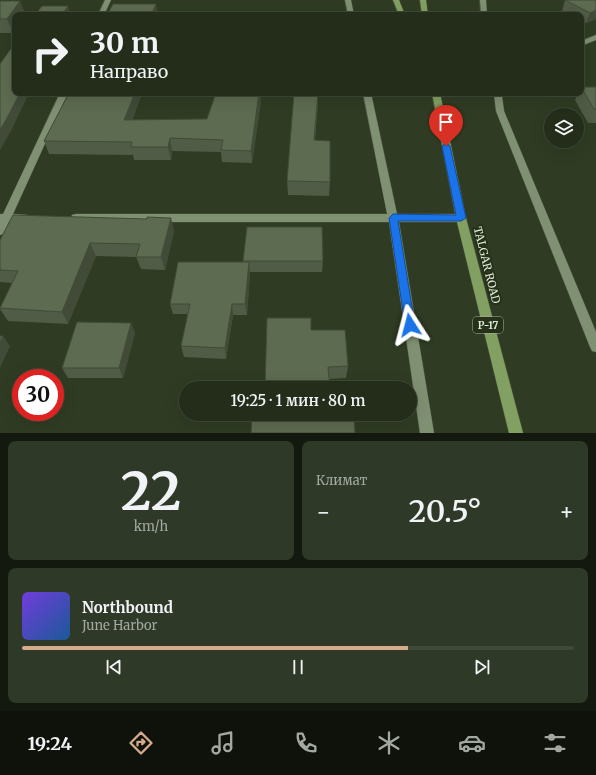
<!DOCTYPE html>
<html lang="ru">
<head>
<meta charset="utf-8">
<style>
  :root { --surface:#232d1a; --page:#2f3927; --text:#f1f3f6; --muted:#a3a8a2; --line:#404939; --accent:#d6ab8b }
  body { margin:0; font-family:Merriweather,serif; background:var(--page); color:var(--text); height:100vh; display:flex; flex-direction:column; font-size:15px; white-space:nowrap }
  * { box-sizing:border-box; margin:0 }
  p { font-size:13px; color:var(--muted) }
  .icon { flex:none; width:22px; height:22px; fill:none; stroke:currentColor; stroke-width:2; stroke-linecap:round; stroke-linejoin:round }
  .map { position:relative; height:433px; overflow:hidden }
  .drawer { display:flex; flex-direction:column; gap:8px; padding:8px; background:#13190e; flex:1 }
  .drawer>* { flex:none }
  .hud { position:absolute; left:12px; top:12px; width:572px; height:84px; border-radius:8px; box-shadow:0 4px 16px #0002,0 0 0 1px var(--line); background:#232d1a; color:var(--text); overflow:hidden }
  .buttons { position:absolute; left:544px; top:108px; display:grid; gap:8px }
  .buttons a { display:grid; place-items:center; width:40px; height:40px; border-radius:50%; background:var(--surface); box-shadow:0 4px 16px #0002,0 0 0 1px var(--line); font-size:20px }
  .speed { position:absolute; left:12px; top:369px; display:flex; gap:8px; font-size:20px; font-weight:700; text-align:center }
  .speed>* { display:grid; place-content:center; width:52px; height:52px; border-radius:50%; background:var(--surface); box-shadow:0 4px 16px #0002,0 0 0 1px var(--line); line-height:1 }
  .speed .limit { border:6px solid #d22; background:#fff; color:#111 }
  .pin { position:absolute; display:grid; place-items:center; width:34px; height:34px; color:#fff; margin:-41px -17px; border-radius:50% 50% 50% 0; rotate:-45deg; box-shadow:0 0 4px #0007 }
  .pin .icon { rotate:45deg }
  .me { position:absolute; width:44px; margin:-22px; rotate:351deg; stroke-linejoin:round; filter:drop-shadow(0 0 3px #0008) }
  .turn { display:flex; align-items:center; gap:14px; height:84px; padding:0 12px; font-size:18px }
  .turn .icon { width:52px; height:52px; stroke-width:2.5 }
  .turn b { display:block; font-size:28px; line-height:34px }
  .big { font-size:30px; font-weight:600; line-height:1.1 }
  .drawer .card { flex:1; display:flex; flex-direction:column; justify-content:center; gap:6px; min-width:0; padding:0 14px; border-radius:8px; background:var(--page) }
  .drawer .dial { align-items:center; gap:0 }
  .dial b { font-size:52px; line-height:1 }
  .song { display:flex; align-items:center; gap:12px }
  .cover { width:48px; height:48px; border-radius:6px; background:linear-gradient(135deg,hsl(260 70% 55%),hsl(210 70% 35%)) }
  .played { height:4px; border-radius:2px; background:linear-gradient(90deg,var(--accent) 70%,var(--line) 70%) }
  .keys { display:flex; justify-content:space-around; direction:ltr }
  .heat { display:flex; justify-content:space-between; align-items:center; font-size:22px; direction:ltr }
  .drawer .tiles { flex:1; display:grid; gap:8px; grid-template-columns:1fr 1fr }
  .card:last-child { grid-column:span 2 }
  .trip { position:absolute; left:179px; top:381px; width:238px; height:40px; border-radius:20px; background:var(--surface); box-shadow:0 4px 16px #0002,0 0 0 1px var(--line); font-weight:600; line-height:40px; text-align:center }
  .dock { display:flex; height:64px; justify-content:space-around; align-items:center; background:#0e120a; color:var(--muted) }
  .dock .icon { width:28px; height:28px }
  .dock .current { color:var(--accent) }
  .dock b { font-size:18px; color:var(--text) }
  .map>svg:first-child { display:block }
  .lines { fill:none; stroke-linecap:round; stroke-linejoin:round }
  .minor-casing { stroke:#4c5740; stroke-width:1 }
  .primary-casing { stroke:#4c5740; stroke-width:1 }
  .minor { fill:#809073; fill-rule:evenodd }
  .primary { fill:#81a061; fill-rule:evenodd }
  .wall { fill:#505c45 }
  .shaded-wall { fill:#414b38 }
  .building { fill:#5d6b50; stroke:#414b38 }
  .route { fill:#1a73e8; stroke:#114b97 }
  .labels { text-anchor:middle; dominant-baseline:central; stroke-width:4; stroke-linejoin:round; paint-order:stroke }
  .shield { fill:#253219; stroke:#a9b3a0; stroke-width:1 }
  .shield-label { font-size:10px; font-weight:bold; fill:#e2eada }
  .street-label { font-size:11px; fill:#e2eada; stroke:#253219 }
</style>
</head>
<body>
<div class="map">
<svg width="596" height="433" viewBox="0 0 596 433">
  <rect width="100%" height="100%" fill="#2f3c23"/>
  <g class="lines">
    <defs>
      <g id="minor">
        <path d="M 105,0 L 111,0 L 104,15 L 98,15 Z"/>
        <path d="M 345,0 L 351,0 L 354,15 L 348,15 Z"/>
        <path d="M 480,0 L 486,0 L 487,15 L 481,15 Z"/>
        <path d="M 596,35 L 596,40 L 581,46 L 581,41 Z"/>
        <path d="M 581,92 L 596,92 L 596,96 L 502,96 L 504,111 L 596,332 L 596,352 L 592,351 L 590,347 L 496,111 L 494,94 L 581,93 Z"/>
        <path d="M 60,93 L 68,93 L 13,214 L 28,215 L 29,218 L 28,221 L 9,222 L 4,234 L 0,235 L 0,214 L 3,214 Z"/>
        <path d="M 363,93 L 371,93 L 397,214 L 461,214 L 465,215 L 466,218 L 465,221 L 461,222 L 399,222 L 434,433 L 420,433 L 389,222 L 76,222 L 72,221 L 71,218 L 72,215 L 76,214 L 387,214 Z"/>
      </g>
      <g id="primary">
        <path d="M 393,0 L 399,0 L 405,15 L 399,15 Z"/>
        <path d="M 420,0 L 426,0 L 428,15 L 422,15 Z"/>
        <path d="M 432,93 L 440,93 L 466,218 L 523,433 L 509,433 L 456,218 Z"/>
      </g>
    </defs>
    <use href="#minor" class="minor-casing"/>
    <use href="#primary" class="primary-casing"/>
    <use href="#minor" class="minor"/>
    <use href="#primary" class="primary"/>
  </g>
  <g class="wall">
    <path d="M 565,0 L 596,0 L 596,19 L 586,23 L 581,21 L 581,15 L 570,15 L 562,11 Z"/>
    <path d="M 0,1 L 26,15 L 15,15 L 15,30 L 13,33 L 0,33 Z"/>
    <path d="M 581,87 L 596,87 L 596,123 L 588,123 L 575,100 L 578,93 L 581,93 Z"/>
    <path d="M 69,93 L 141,93 L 141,96 L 132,120 L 207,119 L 216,93 L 260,93 L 261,101 L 252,163 L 222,162 L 221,152 L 172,151 L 171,160 L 134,160 L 133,155 L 49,154 L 44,141 Z"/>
    <path d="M 318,104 L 315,140 L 330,182 L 329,196 L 288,195 L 287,181 Z"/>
    <path d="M 174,231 L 165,270 L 141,269 L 136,257 L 96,256 L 68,324 L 8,321 L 0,309 L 12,283 L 0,282 L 0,240 Z"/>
    <path d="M 243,261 L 323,261 L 322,272 L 250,272 L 247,315 L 233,315 L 226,359 L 184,357 L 181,346 L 188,314 L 173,314 L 170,304 L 243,262 Z"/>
    <path d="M 131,323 L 135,333 L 123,378 L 68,378 L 62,368 Z"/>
    <path d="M 311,330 L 348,366 L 346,378 L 329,379 L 265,388 Z"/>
  </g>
  <g class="shaded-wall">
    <path d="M 20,1 L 26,15 L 15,15 L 15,30 L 13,33 L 7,19 Z"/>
    <path d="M 156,4 L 158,14 L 157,15 L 151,15 Z"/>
    <path d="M 68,6 L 70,15 L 62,15 Z"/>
    <path d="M 596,10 L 596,19 L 586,23 L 590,13 Z"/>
    <path d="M 20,93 L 29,93 L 11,131 L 0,150 L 0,130 Z"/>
    <path d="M 135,93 L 141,93 L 141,96 L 128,133 L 124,120 Z"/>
    <path d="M 259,93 L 260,93 L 261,101 L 252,163 L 251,151 Z"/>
    <path d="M 318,93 L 318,104 L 313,154 L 314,140 Z"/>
    <path d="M 170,138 L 172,151 L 171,160 L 168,147 Z"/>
    <path d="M 171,218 L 174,231 L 165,270 L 161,257 Z"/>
    <path d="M 90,243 L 96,256 L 68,324 L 62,312 Z"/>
    <path d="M 249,262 L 250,273 L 247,315 L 245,304 Z"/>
    <path d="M 232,304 L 233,315 L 226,359 L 225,348 Z"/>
    <path d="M 131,323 L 135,333 L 123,378 L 119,368 Z"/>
    <path d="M 3,336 L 10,346 L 0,368 L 0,342 Z"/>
  </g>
  <g class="building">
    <path d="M 565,0 L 596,0 L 596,10 L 590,13 Z"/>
    <path d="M 0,1 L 20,1 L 7,19 L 0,19 Z"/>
    <path d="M 113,4 L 156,4 L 151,15 L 107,15 Z"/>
    <path d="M 42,6 L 68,6 L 62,15 L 35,15 Z"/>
    <path d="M 15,43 L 15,93 L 20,93 L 6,120 L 0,130 L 0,64 Z"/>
    <path d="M 581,87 L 596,87 L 596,109 L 594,109 Z"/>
    <path d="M 69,93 L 135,93 L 124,120 L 207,119 L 216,93 L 259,93 L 251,151 L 221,150 L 223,140 L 170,138 L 168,147 L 131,147 L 132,142 L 44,141 Z"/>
    <path d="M 294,93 L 318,93 L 314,140 L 330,141 L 330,182 L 287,181 Z"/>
    <path d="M 13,215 L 147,219 L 147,217 L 171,218 L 161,257 L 136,257 L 140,244 L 90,243 L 62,312 L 0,308 L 18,271 L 0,270 L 0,240 Z"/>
    <path d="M 247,227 L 322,227 L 323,261 L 243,261 Z"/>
    <path d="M 178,262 L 249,262 L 245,304 L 232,304 L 225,348 L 181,346 L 190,304 L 170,304 Z"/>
    <path d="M 267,318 L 311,318 L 311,330 L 345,330 L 348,366 L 328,367 L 330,388 L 265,388 Z"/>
    <path d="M 77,322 L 131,323 L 119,368 L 62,368 Z"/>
    <path d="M 0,336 L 3,336 L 0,342 Z"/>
    <path d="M 252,414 L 354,414 L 355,433 L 251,433 Z"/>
  </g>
  <path class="route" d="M 446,143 L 450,146 L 466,218 L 461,221 L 398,221 L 415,325 L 414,329 L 410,330 L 406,329 L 405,325 L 389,218 L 393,214 L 456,215 L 442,146 Z"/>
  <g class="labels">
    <rect class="shield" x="473" y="317" width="30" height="16" rx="3"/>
    <g class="shield-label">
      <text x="488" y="325">P-17</text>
    </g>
    <g class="street-label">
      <text transform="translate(487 265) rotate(76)">TALGAR ROAD</text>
    </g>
  </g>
</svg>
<div class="buttons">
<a><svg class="icon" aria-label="layers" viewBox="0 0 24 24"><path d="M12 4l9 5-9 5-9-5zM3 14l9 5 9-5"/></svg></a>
</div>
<div class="speed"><div class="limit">30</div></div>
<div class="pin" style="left:446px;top:146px;background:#d93025"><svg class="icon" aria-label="arrive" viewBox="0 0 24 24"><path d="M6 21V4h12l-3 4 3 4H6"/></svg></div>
<svg class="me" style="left:410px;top:325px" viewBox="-20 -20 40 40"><path d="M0-17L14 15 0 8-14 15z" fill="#1a73e8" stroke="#fff" stroke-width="4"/></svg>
<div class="trip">19:25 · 1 мин · 80 m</div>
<div class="hud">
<div class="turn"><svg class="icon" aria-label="right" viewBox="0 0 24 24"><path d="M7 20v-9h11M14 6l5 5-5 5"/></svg><div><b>30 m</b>Направо</div></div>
</div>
</div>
<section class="drawer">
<div class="tiles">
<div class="card dial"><b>22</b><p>km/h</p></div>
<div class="card"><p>Климат</p>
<div class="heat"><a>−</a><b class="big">20.5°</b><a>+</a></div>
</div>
<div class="card">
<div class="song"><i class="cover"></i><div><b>Northbound</b><p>June Harbor</p></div></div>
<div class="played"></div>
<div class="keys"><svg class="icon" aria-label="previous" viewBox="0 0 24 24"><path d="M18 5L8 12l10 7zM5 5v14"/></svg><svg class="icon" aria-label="pause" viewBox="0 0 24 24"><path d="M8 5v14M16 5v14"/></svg><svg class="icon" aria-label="next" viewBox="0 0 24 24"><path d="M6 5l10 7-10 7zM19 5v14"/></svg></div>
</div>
</div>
</section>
<nav class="dock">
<b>19:24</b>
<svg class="icon current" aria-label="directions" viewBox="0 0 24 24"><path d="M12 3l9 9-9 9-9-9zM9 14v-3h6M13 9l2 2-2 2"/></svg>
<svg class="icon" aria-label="music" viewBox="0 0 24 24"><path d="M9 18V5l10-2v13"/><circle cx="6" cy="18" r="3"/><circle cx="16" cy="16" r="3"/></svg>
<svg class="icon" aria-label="phone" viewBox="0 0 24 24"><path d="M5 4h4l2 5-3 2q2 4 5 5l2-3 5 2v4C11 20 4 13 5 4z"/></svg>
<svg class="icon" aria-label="climate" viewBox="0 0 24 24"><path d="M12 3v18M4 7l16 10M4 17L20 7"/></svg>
<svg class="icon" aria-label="car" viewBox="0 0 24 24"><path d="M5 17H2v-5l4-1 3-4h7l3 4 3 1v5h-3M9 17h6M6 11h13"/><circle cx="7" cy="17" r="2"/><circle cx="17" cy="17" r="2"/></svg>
<svg class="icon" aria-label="filters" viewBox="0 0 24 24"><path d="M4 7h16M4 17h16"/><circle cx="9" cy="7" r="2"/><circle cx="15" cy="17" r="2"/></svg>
</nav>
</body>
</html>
